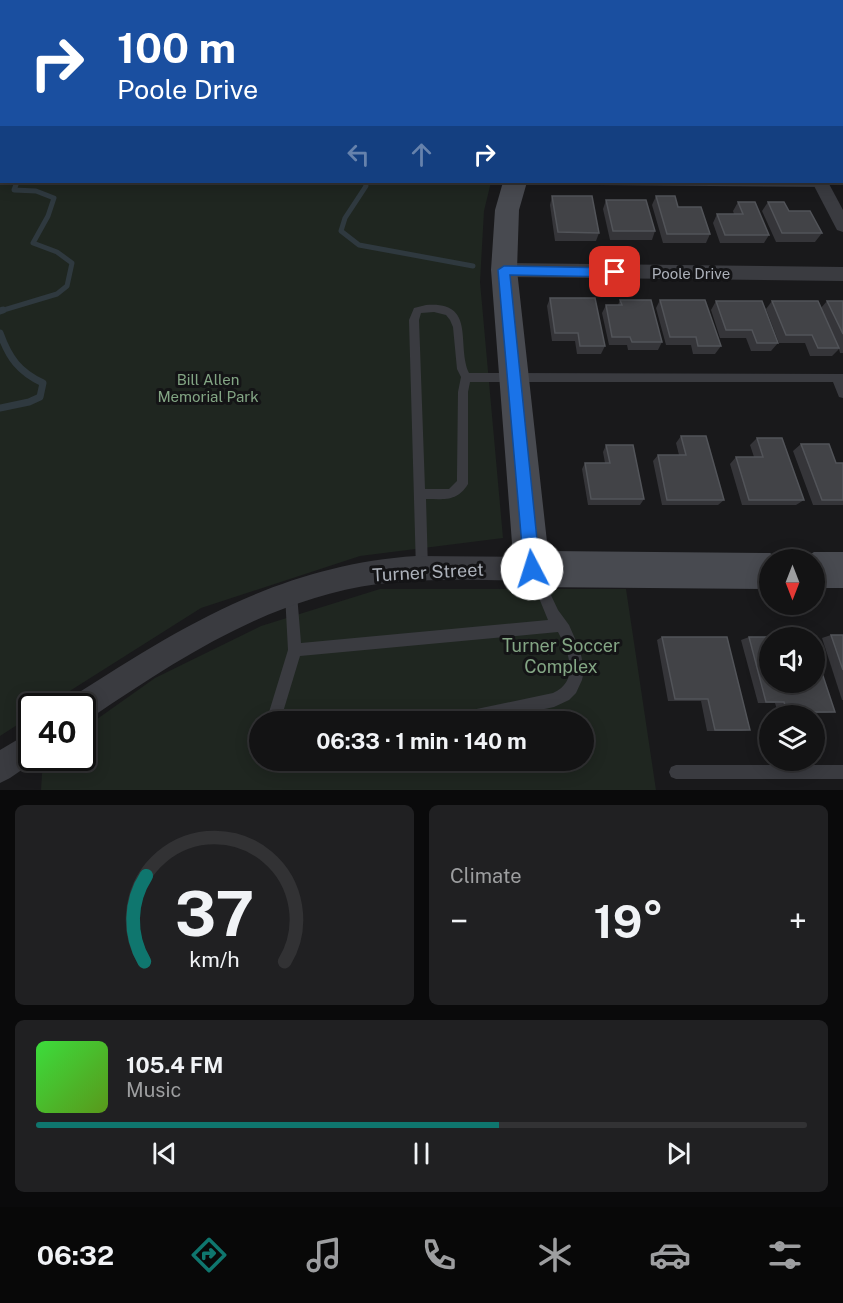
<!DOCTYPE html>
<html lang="en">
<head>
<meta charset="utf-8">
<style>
  :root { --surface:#131314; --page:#202022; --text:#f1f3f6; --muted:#9d9ea0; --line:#323234; --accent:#0f766e }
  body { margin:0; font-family:"Public Sans",sans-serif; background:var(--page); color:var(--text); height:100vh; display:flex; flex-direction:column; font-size:22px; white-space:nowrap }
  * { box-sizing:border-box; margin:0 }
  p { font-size:20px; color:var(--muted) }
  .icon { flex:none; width:33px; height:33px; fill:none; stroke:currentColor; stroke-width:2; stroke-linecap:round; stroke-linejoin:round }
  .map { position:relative; height:790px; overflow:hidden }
  .sheet { display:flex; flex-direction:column; gap:15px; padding:15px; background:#0a0a0b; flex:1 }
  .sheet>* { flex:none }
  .banner { position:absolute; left:0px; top:0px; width:843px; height:183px; box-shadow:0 3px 15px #0003,0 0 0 2px var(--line); background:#1a4fa0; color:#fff; overflow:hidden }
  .needle { width:39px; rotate:180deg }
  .fabs { position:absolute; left:759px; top:549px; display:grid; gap:12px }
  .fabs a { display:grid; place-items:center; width:66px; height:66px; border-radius:50%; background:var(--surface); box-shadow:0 3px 15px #0003,0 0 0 2px var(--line); font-size:30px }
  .speed { position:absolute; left:18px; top:693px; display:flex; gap:12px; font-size:30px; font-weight:700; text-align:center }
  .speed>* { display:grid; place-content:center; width:78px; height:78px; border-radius:50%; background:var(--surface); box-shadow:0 3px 15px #0003,0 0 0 2px var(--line); line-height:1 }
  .speed .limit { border:3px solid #111; border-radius:9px; background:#fff; color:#111 }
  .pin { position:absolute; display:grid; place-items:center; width:51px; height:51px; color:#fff; margin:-26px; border-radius:12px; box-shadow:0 3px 9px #0006 }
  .me { position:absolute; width:66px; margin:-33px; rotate:355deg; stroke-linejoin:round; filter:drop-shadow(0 0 4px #0008) }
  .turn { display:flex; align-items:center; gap:21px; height:126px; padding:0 18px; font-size:27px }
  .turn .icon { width:78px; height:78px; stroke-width:2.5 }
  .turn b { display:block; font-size:42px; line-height:51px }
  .lanes { display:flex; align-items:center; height:57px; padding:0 18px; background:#0003; justify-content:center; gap:30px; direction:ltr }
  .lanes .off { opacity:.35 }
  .big { font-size:45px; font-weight:700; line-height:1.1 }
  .sheet .card { flex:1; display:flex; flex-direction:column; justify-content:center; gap:9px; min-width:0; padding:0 21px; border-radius:9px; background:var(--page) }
  .sheet .dial { align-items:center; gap:0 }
  .dial svg { height:156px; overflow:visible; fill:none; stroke:var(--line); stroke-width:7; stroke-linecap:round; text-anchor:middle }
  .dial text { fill:var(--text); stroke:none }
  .song { display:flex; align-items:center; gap:18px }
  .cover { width:72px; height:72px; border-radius:9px; background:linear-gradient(135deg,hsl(120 70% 55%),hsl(90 70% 35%)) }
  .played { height:6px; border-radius:3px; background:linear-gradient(90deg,var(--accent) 60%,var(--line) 60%) }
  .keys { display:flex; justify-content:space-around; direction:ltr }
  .heat { display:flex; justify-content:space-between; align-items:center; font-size:33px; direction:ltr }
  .sheet .tiles { flex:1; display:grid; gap:15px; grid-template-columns:1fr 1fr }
  .card:last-child { grid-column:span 2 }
  .trip { position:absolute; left:249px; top:711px; width:345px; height:60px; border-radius:30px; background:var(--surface); box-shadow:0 3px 15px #0003,0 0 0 2px var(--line); font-weight:700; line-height:60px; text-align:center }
  .dock { display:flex; height:96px; justify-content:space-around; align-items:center; background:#080808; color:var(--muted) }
  .dock .icon { width:42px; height:42px }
  .dock .selected { color:var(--accent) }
  .dock b { font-size:27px; color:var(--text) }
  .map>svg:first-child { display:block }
  .green { fill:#1f2620; fill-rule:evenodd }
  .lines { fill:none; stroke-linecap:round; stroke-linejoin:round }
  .stream-far2 { stroke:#2f393f; stroke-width:4.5 }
  .stream-far1 { stroke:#2f393f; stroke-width:5 }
  .stream { stroke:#2f393f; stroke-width:7 }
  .path { stroke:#404247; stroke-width:2; stroke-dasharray:2 3; stroke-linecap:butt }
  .lane { fill:#3a3b40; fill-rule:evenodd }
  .street { fill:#3a3b40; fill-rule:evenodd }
  .secondary { fill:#484a50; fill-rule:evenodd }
  .wall { fill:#353539 }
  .building { fill:#424347; stroke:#525459; stroke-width:1.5 }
  .route { fill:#1a73e8; stroke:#114b97; stroke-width:1.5 }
  .labels { text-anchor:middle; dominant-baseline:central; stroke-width:6; stroke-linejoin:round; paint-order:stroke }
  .street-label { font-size:15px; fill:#acb1ba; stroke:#141416 }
  .park-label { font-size:15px; fill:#83a584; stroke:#141416 }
  .near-street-label { font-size:18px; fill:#acb1ba; stroke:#141416 }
  .near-park-label { font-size:18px; fill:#83a584; stroke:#141416 }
</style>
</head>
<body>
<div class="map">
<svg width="843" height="790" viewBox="0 0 843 790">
  <rect width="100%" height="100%" fill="#19191b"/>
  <g class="green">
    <path d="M 0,0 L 482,0 L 2,2 L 2,182 L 491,182 L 484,211 L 480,282 L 503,538 L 360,556 L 201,608 L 46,706 L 32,706 L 31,716 L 0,736 Z"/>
    <path d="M 380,589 L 626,589 L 656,790 L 41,790 L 43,758 L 82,758 L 83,729 L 155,678 L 261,626 ZM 260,722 L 584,722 L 584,760 L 260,760 Z"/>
  </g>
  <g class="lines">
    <path class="stream-far2" d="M 308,2 L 310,0"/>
    <g class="stream-far1">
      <path d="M 365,182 L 366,186 L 345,218 L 341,231 L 359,245 L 473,266"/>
      <path d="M 0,311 L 57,294 L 67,286 L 72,263 L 57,252 L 33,243 L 48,216 L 54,198 L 36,191 L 14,190 L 17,182"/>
    </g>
    <g class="stream">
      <path d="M 0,311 L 3,310"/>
      <path d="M 0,333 C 9,358 19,372 43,383 L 40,397 L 29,402 L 0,408"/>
    </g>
    <g class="path">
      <path d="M 142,2 L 145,0"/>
      <path d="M 0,12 L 2,14"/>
      <path d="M 0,30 L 2,28"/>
    </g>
    <g class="lane">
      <path d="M 627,0 L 633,0 L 634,2 L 628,2 Z"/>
      <path d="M 813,0 L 819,0 L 820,2 L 814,2 Z"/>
      <rect x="842" y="35" width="1" height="6"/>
      <rect x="842" y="50" width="1" height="4"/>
      <path d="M 594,182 L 822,182 L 825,184 L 821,187 L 598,185 Z"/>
      <path d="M 426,305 C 477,301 456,344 469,373 L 843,374 L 843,398 L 839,397 L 833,382 L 470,382 L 468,392 L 468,484 C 457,502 444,499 426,499 L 428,570 L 426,574 L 422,576 L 418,574 L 416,570 L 409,320 L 414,308 ZM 434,312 L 446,315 L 450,320 L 453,327 L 457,369 L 461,377 L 458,392 L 457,475 L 457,481 L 449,489 L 425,489 L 419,320 L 421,313 Z"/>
      <path d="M 536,570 L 540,572 L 558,610 L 569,625 L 580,650 L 584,670 L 582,680 L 576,693 L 569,700 L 554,707 L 484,722 L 441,722 L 443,717 L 448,715 L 553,693 C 580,681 569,652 558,632 L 300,656 L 280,722 L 266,722 L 288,650 L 285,594 L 287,590 L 291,588 L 295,590 L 297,594 L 301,643 L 548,620 L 530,576 L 532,572 Z"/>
      <path d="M 676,765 L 843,765 L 843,779 L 676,779 L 671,777 L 669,772 L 671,767 Z"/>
    </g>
    <g class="street">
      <rect x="720" y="0" width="12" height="2"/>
      <path d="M 812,182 L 828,182 L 843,210 L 843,232 L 837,230 Z"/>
      <path d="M 504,263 L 843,267 L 843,281 L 504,277 L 498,275 L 495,270 L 498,265 Z"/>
      <path d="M 416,556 L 532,557 L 541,560 L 544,569 L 541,578 L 532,581 C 481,580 429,578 378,584 C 269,599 180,658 92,717 L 82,721 L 82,706 L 68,706 L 72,697 C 182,626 281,565 416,556 Z"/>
      <path d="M 32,731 L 32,758 L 39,758 L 10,778 L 0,783 L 0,750 Z"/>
    </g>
    <g class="secondary">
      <path d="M 491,0 L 509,0 L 510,2 L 492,2 Z"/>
      <path d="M 503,182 L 527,182 L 519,210 L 517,270 L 548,551 L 770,553 L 783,560 L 770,560 L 770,589 L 532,587 L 519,582 L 514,569 L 491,270 L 495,210 Z"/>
      <path d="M 814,552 L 843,552 L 843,588 L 814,588 L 814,560 L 801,560 Z"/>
    </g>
  </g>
  <g class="wall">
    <path d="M 756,0 L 805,0 L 804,2 L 757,2 Z"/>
    <path d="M 842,94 L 843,94 L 843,155 L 842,152 Z"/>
    <path d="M 552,196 L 599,233 L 596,241 L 555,241 L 550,205 Z"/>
    <path d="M 656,196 L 678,207 L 710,234 L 706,243 L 663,243 L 652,205 Z"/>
    <path d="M 606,200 L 655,231 L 652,240 L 610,240 L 603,209 Z"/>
    <path d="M 738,202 L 769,235 L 764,243 L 720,243 L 713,223 L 717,214 L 734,214 L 733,211 Z"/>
    <path d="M 768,202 L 789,211 L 822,233 L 815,242 L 776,242 L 762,211 Z"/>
    <path d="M 550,298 L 605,346 L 601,354 L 577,354 L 575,341 L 552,341 L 547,306 Z"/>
    <path d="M 620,300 L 662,342 L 658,350 L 628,350 L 627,345 L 609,345 L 602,313 L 606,305 L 618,305 Z"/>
    <path d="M 660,300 L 721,346 L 715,354 L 693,354 L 691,345 L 666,345 L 656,308 Z"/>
    <path d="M 716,301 L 778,343 L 771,351 L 751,351 L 746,338 L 720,338 L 711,310 Z"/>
    <path d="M 772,301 L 821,308 L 827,301 L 843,301 L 843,353 L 840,353 L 839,349 L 832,356 L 810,356 L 805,343 L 779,343 L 766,309 Z"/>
    <path d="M 681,436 L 724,500 L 718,505 L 662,505 L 653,461 L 658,455 L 679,455 L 676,443 Z"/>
    <path d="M 757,438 L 804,500 L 796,505 L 742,505 L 730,464 L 736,457 L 754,457 L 750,445 Z"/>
    <path d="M 801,444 L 836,463 L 843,463 L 843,505 L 813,505 L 793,451 Z"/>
    <path d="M 606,445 L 644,499 L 640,505 L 588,505 L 582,469 L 585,463 L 605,463 L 603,452 Z"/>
    <path d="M 831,635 L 843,635 L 843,700 L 842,700 L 822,638 Z"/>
    <path d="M 662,637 L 750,730 L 742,731 L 707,731 L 701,701 L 668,701 L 657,640 Z"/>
    <path d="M 749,637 L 835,712 L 824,713 L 778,713 L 775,703 L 758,703 L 741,640 Z"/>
  </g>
  <g class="building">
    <path d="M 550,0 L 599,0 L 600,2 L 551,2 Z"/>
    <path d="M 653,0 L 703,0 L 703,2 L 654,2 Z"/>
    <rect x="842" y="85" width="1" height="9"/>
    <rect x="842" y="98" width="1" height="23"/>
    <path d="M 842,125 L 843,125 L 843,136 L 842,133 Z"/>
    <path d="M 552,196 L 592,196 L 599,233 L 558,232 Z"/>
    <path d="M 656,196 L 675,196 L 678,207 L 701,207 L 710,234 L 667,234 Z"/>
    <path d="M 606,200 L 646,200 L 655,231 L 613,231 Z"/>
    <path d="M 738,202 L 755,202 L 769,235 L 725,235 L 717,214 L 743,214 Z"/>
    <path d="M 768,202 L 784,202 L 789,211 L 810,211 L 822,233 L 782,233 Z"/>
    <path d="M 550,298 L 595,298 L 605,346 L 580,346 L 578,333 L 555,333 Z"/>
    <path d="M 620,300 L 651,300 L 662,342 L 632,342 L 630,337 L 612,337 L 606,305 L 622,305 Z"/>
    <path d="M 660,300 L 705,300 L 721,346 L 698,346 L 696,337 L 670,337 Z"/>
    <path d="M 716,301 L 762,301 L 778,343 L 757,343 L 752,330 L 726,330 Z"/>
    <path d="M 772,301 L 818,301 L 839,348 L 818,348 L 812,335 L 786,335 Z"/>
    <path d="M 827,301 L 843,301 L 843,334 Z"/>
    <path d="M 681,436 L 706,436 L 724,500 L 667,500 L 658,455 L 686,455 Z"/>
    <path d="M 757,438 L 782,438 L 804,500 L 749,500 L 736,457 L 763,457 Z"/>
    <path d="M 801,444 L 829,444 L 836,463 L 843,463 L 843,500 L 822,500 Z"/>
    <path d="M 606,445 L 633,445 L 644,499 L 591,499 L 585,463 L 610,463 Z"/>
    <path d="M 831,635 L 843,635 L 843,670 Z"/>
    <path d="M 662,637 L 727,637 L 750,730 L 715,730 L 708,699 L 675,699 Z"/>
    <path d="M 749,637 L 811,637 L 811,638 L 770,638 L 770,682 L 814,682 L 814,649 L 835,712 L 787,712 L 784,702 L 766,702 Z"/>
  </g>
  <path class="route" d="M 504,266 L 615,268 L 621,272 L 615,277 L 510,275 L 540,569 L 538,575 L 532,577 L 527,575 L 524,569 L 498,270 Z"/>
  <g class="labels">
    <g class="street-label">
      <text x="691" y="273">Poole Drive</text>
    </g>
    <g class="park-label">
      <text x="208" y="379">Bill Allen<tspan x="208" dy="17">Memorial Park</tspan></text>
    </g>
    <g class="near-street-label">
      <text transform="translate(428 572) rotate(-3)">Turner Street</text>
    </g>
    <g class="near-park-label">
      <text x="561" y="645">Turner Soccer<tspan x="561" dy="21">Complex</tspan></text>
    </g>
  </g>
</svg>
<div class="fabs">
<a><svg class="needle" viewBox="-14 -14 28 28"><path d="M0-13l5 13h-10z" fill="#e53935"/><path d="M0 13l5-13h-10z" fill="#9d9ea0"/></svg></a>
<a><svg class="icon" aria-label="sound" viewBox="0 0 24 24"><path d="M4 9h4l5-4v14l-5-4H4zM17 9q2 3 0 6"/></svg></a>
<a><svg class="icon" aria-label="layers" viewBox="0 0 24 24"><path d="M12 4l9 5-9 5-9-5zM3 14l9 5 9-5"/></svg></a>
</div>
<div class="speed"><div class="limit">40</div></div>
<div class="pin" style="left:615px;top:272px;background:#d93025"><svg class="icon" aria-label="arrive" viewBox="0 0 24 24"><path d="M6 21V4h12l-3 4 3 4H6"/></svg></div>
<svg class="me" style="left:532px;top:569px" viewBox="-20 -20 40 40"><circle r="19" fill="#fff"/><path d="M0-13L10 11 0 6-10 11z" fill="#1a73e8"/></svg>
<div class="trip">06:33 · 1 min · 140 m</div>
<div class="banner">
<div class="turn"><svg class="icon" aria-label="right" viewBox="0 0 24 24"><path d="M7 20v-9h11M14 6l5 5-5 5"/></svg><div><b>100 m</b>Poole Drive</div></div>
<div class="lanes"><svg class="icon off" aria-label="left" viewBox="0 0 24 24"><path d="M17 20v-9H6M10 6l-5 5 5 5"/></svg><svg class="icon off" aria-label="ahead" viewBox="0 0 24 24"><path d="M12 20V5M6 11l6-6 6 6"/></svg><svg class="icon" aria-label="right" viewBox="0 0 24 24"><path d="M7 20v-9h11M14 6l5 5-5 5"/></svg></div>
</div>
</div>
<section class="sheet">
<div class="tiles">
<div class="card dial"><svg viewBox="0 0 100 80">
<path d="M14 69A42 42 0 1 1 86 69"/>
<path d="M14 69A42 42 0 0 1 15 25" stroke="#0f766e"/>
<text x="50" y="56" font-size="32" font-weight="700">37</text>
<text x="50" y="72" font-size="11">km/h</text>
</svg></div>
<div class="card"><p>Climate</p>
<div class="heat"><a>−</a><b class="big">19°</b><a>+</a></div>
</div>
<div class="card">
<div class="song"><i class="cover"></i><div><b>105.4 FM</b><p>Music</p></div></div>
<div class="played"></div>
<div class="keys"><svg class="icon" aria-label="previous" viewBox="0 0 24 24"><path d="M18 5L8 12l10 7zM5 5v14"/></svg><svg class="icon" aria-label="pause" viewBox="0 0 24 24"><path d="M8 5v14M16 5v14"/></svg><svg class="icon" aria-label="next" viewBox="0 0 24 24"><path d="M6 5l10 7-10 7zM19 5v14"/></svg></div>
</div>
</div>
</section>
<nav class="dock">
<b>06:32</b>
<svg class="icon selected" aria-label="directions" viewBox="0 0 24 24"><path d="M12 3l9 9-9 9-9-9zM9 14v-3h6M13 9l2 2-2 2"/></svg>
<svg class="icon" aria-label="music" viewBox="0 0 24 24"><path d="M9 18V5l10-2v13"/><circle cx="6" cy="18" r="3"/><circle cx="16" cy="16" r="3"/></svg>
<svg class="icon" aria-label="phone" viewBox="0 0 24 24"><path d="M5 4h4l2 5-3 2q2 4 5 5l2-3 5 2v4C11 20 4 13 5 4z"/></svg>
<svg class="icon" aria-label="climate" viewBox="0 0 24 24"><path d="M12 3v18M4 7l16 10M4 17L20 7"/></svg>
<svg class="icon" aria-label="car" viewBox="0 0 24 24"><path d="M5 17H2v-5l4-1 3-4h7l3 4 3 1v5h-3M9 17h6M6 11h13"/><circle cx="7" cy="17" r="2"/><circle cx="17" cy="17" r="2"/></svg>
<svg class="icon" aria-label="filters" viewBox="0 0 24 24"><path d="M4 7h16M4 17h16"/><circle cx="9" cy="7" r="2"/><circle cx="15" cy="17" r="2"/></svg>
</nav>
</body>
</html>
